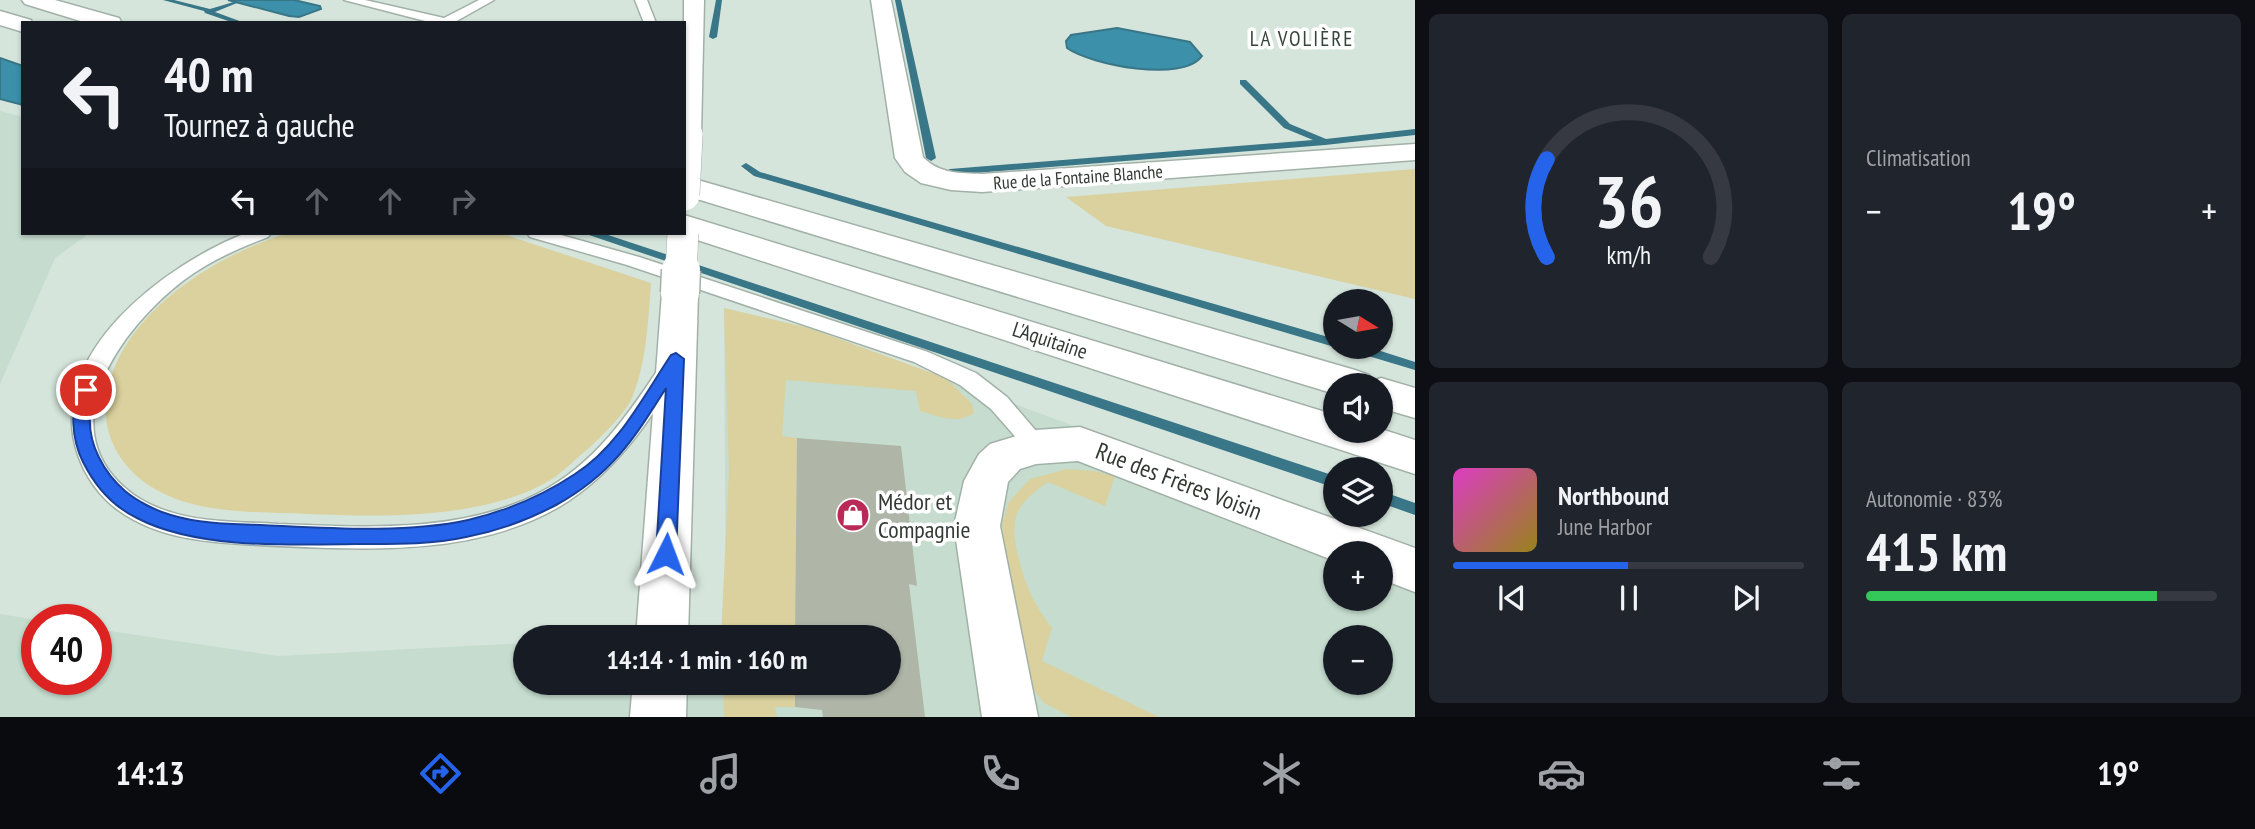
<!DOCTYPE html>
<html lang="fr">
<head>
<meta charset="utf-8">
<style>
  :root { --surface:#171b24; --page:#20242c; --text:#f1f3f6; --muted:#9ea1a6; --line:#363941; --accent:#2563eb }
  body { margin:0; font-family:"PT Sans Narrow",sans-serif; background:var(--page); color:var(--text); height:100vh; display:flex; flex-direction:column; font-size:26px; white-space:nowrap }
  * { box-sizing:border-box; margin:0 }
  p { font-size:23px; color:var(--muted) }
  .icon { flex:none; width:38px; height:38px; fill:none; stroke:currentColor; stroke-width:2; stroke-linecap:round; stroke-linejoin:round }
  .map { position:relative; flex:1; overflow:hidden }
  .details { display:flex; flex-direction:column; gap:14px; padding:14px; background:#0d0f14; width:840px }
  .details>* { flex:none }
  .guide { position:absolute; left:21px; top:21px; width:665px; height:214px; border-radius:0px; box-shadow:0 2px 5px #0004; background:#171b24; color:var(--text); overflow:hidden }
  .needle { width:46px; rotate:101deg }
  .fabs { position:absolute; left:1323px; top:289px; display:grid; gap:14px }
  .fabs a { display:grid; place-items:center; width:70px; height:70px; border-radius:50%; background:var(--surface); box-shadow:0 2px 5px #0004; font-size:35px }
  .speed { position:absolute; left:21px; top:604px; display:flex; gap:14px; font-size:35px; font-weight:700; text-align:center }
  .speed>* { display:grid; place-content:center; width:91px; height:91px; border-radius:50%; background:var(--surface); box-shadow:0 2px 5px #0004; line-height:1 }
  .speed .limit { border:10px solid #d22; background:#fff; color:#111 }
  .pin { position:absolute; display:grid; place-items:center; width:60px; height:60px; color:#fff; margin:-30px; border:4px solid #fff; border-radius:50%; box-shadow:0 2px 7px #0007 }
  .me { position:absolute; width:77px; margin:-38px; rotate:3deg; stroke-linejoin:round; filter:drop-shadow(0 0 5px #0008) }
  .turn { display:flex; align-items:center; gap:24px; height:147px; padding:0 28px; font-size:32px }
  .turn .icon { width:91px; height:91px; stroke-width:2.5 }
  .turn b { display:block; font-size:49px; line-height:60px }
  .lanes { display:flex; align-items:center; height:66px; padding:0 28px; background:#0003; justify-content:center; gap:35px; direction:ltr }
  .lanes .off { opacity:.35 }
  .big { font-size:52px; font-weight:800; line-height:1.1 }
  .details .widget { flex:1; display:flex; flex-direction:column; justify-content:center; gap:10px; min-width:0; padding:0 24px; border-radius:10px; background:var(--page) }
  .details .dial { align-items:center; gap:0 }
  .dial svg { height:182px; overflow:visible; fill:none; stroke:var(--line); stroke-width:7; stroke-linecap:round; text-anchor:middle }
  .dial text { fill:var(--text); stroke:none }
  .song { display:flex; align-items:center; gap:21px }
  .cover { width:84px; height:84px; border-radius:10px; background:linear-gradient(135deg,hsl(310 70% 55%),hsl(50 70% 35%)) }
  .played { height:7px; border-radius:4px; background:linear-gradient(90deg,var(--accent) 50%,var(--line) 50%) }
  .keys { display:flex; justify-content:space-around; direction:ltr }
  .heat { display:flex; justify-content:space-between; align-items:center; font-size:38px; direction:ltr }
  .charge { height:10px; border-radius:5px; background:linear-gradient(90deg,#34c759 83%,var(--line) 0) }
  .details .tiles { flex:1; display:grid; gap:14px; grid-template-columns:repeat(2,1fr) }
  .trip { position:absolute; left:513px; top:625px; width:388px; height:70px; border-radius:35px; background:var(--surface); box-shadow:0 2px 5px #0004; font-weight:800; line-height:70px; text-align:center }
  .dock { display:flex; height:112px; justify-content:space-around; align-items:center; background:#090b0e; color:var(--muted) }
  .dock .icon { width:49px; height:49px }
  .dock .on { color:var(--accent) }
  .dock b { font-size:32px; color:var(--text) }
  main { display:flex; flex:1; min-height:0 }
  .map>svg:first-child { display:block }
  .built { fill:#c5dcce; fill-rule:evenodd }
  .green { fill:#dad19e }
  .water { fill:#3c90aa; stroke:#397687; stroke-width:2 }
  .lines { fill:none; stroke-linecap:round; stroke-linejoin:round }
  .stream { fill:#397687; fill-rule:evenodd }
  .building { fill:#afb6a8 }
  .service-casing { stroke:#a2b1a8; stroke-width:3 }
  .minor-casing { stroke:#a2b1a8; stroke-width:3 }
  .tertiary-casing { stroke:#a2b1a8; stroke-width:3 }
  .motorway-casing { stroke:#a2b1a8; stroke-width:3 }
  .service { fill:#fff; fill-rule:evenodd }
  .minor { fill:#fff; fill-rule:evenodd }
  .tertiary { fill:#fff; fill-rule:evenodd }
  .motorway { fill:#fff; fill-rule:evenodd }
  .tertiary-bridge-far1-casing { stroke:#a2b1a8; stroke-width:32; stroke-linecap:butt }
  .tertiary-bridge-casing { stroke:#a2b1a8; stroke-width:41; stroke-linecap:butt }
  .tertiary-bridge-far1 { stroke:#fff; stroke-width:31 }
  .tertiary-bridge { stroke:#fff; stroke-width:38 }
  .route { fill:#2563eb; stroke:#184099; stroke-width:2 }
  .labels { text-anchor:middle; dominant-baseline:central; stroke-width:7; stroke-linejoin:round; paint-order:stroke }
  .far-street-label { font-size:18px; fill:#333935; stroke:#fff }
  .far-quarter-label { font-size:21px; letter-spacing:2px; fill:#37443c; stroke:#fff }
  .street-label { font-size:21px; fill:#333935; stroke:#fff }
  .near-street-label { font-size:24px; fill:#333935; stroke:#fff }
  .near-poi-label { font-size:24px; fill:#333935; stroke:#fff; text-anchor:start }
</style>
</head>
<body>
<main>
<div class="map">
<svg width="1415" height="717" viewBox="0 0 1415 717">
  <rect width="100%" height="100%" fill="#d5e5db"/>
  <g class="built">
    <path d="M 0,111 L 23,117 L 23,233 L 90,233 L 55,258 L 0,384 Z"/>
    <path d="M 724,308 L 809,328 L 1415,552 L 1415,717 L 0,717 L 0,614 L 37,620 L 37,679 L 96,679 L 96,629 L 278,656 L 525,643 L 525,682 L 889,682 L 889,637 L 627,637 L 726,631 ZM 1335,553 L 1381,553 L 1381,598 L 1335,598 ZM 1335,637 L 1381,637 L 1381,682 L 1335,682 Z"/>
  </g>
  <g class="green">
    <path d="M 1415,169 L 1415,299 L 1106,226 L 1066,197 Z"/>
    <path d="M 289,233 L 500,233 L 651,283 C 648,322 647,361 632,398 C 627,411 602,436 591,446 C 579,456 567,468 555,477 C 490,520 381,517 307,514 C 250,511 186,516 139,478 C 120,462 107,439 106,415 C 103,324 212,255 289,233 Z"/>
    <path d="M 724,308 L 809,328 L 946,378 L 972,404 L 974,413 C 957,425 939,416 920,411 L 916,391 L 786,380 L 782,436 L 797,438 L 795,637 L 721,637 L 729,470 Z"/>
    <path d="M 1067,469 L 1094,471 L 1115,476 L 1105,506 L 1048,482 C 1013,506 1009,520 1019,560 C 1026,587 1035,606 1052,628 L 1042,661 L 1159,717 L 1071,717 L 1044,703 L 1029,684 L 1004,551 L 1002,524 L 1009,502 L 1030,479 Z"/>
    <path d="M 723,683 L 795,683 L 795,707 L 775,707 L 777,717 L 724,717 Z"/>
  </g>
  <g class="water">
    <path d="M 228,0 L 294,0 L 320,6 L 321,9 L 299,17 L 289,16 Z"/>
    <path d="M 1117,28 L 1190,42 L 1202,56 C 1183,83 1091,65 1067,48 L 1066,41 L 1071,35 Z"/>
    <path d="M 0,58 L 23,66 L 23,105 L 0,99 Z"/>
  </g>
  <g class="lines">
    <g class="stream">
      <path d="M 163,0 L 174,0 L 210,9 L 237,1 L 237,3 L 215,12 L 245,23 L 234,23 L 205,13 L 204,11 Z"/>
      <path d="M 716,0 L 722,0 L 717,37 L 713,39 L 709,37 Z"/>
      <path d="M 895,0 L 901,0 L 936,158 L 931,161 L 926,158 Z"/>
      <path d="M 1240,80 L 1246,80 L 1290,124 L 1326,139 L 1415,129 L 1415,135 L 1325,145 L 950,175 L 945,172 L 950,169 L 1313,140 L 1284,128 L 1240,84 Z"/>
      <path d="M 746,163 L 760,172 L 1335,339 L 1335,346 L 1337,346 L 1331,346 L 754,176 L 741,166 Z"/>
      <path d="M 588,233 L 602,233 L 1335,476 L 1335,488 L 589,235 Z"/>
      <path d="M 1343,346 L 1365,346 L 1415,362 L 1415,370 L 1345,349 Z"/>
      <path d="M 1381,491 L 1415,503 L 1415,515 L 1381,503 Z"/>
    </g>
  </g>
  <path class="building" d="M 797,438 L 901,446 L 917,586 L 909,584 L 925,717 L 823,717 L 822,710 L 795,707 L 795,682 L 889,682 L 889,637 L 795,637 Z"/>
  <g class="lines">
    <defs>
      <g id="service">
        <path d="M 344,0 L 365,0 L 444,18 L 479,0 L 494,0 L 453,23 L 433,23 Z"/>
        <path d="M 635,0 L 647,0 L 656,23 L 644,23 Z"/>
        <path d="M 246,233 L 271,233 L 268,237 C 239,248 209,261 184,280 C 121,328 45,431 134,495 C 176,524 230,521 278,524 C 364,527 460,534 539,493 C 594,465 628,415 661,365 L 669,362 L 677,365 L 680,370 C 649,423 613,475 559,507 C 476,555 373,550 280,546 C 225,543 165,544 118,510 C 100,497 85,476 78,455 C 43,355 166,264 246,233 Z"/>
        <path d="M 527,233 L 554,233 L 639,257 L 928,352 L 976,373 L 1007,397 L 1048,445 L 1044,451 L 1036,454 L 1028,451 L 991,409 L 960,385 L 914,362 L 627,265 L 530,237 Z"/>
      </g>
      <g id="minor">
        <path d="M 871,0 L 891,0 L 923,157 C 939,174 960,173 982,174 L 1415,144 L 1415,160 L 982,192 L 951,190 L 921,183 L 905,172 L 895,158 Z"/>
        <path d="M 1080,427 L 1415,548 L 1415,592 L 1381,579 L 1381,553 L 1335,553 L 1335,561 L 1078,461 L 1036,464 L 1020,469 L 1008,482 L 1000,526 L 1038,717 L 982,717 L 954,526 L 964,481 L 979,454 L 990,444 L 1036,430 Z"/>
      </g>
      <g id="tertiary">
        <path d="M 684,0 L 704,0 L 701,135 L 697,141 L 684,143 Z"/>
        <path d="M 680,282 L 692,285 L 698,293 L 688,637 L 636,637 L 662,293 L 668,285 Z"/>
        <path d="M 633,682 L 687,682 L 686,717 L 630,717 Z"/>
      </g>
      <g id="motorway">
        <path d="M 22,0 L 55,0 L 119,18 L 122,23 L 87,23 L 25,4 Z"/>
        <path d="M 0,11 L 31,20 L 32,23 L 23,23 L 23,32 L 0,25 Z"/>
        <path d="M 684,176 L 1355,370 L 1369,375 L 1373,381 L 1381,378 L 1415,388 L 1415,418 L 1381,408 L 1381,385 L 1335,385 L 1335,394 L 684,195 Z"/>
        <path d="M 684,215 L 1335,415 L 1335,430 L 1381,429 L 1415,440 L 1415,474 L 676,233 L 684,233 Z"/>
      </g>
    </defs>
    <use href="#service" class="service-casing"/>
    <use href="#minor" class="minor-casing"/>
    <use href="#tertiary" class="tertiary-casing"/>
    <use href="#motorway" class="motorway-casing"/>
    <use href="#service" class="service"/>
    <use href="#minor" class="minor"/>
    <use href="#tertiary" class="tertiary"/>
    <use href="#motorway" class="motorway"/>
    <defs>
      <g id="tertiary-bridge-far1">
        <path d="M 684,195 L 687,135"/>
        <path d="M 681,272 L 683,233"/>
      </g>
      <path id="tertiary-bridge" d="M 680,293 L 681,270"/>
    </defs>
    <use href="#tertiary-bridge-far1" class="tertiary-bridge-far1-casing"/>
    <use href="#tertiary-bridge" class="tertiary-bridge-casing"/>
    <use href="#tertiary-bridge-far1" class="tertiary-bridge-far1"/>
    <use href="#tertiary-bridge" class="tertiary-bridge"/>
  </g>
  <path class="route" d="M 676,353 L 684,359 L 676,554 L 673,560 L 666,562 L 659,560 L 656,554 L 666,388 C 634,439 611,475 556,505 C 528,520 497,531 466,537 C 430,545 392,544 355,544 C 289,545 196,549 137,518 C 112,506 95,486 83,462 C 72,440 69,408 81,385 L 92,385 C 97,394 91,406 90,416 C 88,444 104,473 125,491 C 137,501 156,511 171,515 C 200,524 231,524 261,525 C 326,528 404,534 468,520 C 506,511 542,496 575,474 C 618,447 643,397 671,355 Z"/>
  <defs>
    <symbol id="shop-disc" viewBox="-11 -11 22 22"><circle r="9.5" fill="#b92a57" stroke="#fff"/><path d="M-5-2.5h2.3a2.7 3.5 0 0 1 5.4 0H5L5.5 6h-11ZM-1.5-2.5h3a1.5 2.3 0 0 0-3 0Z" fill="#fff"/></symbol>
  </defs>
  <g fill-rule="evenodd">
    <use href="#shop-disc" x="834" y="496" width="38" height="38"/>
  </g>
  <g class="labels">
    <g class="far-street-label">
      <text transform="translate(1078 177) rotate(-4)">Rue de la Fontaine Blanche</text>
    </g>
    <g class="far-quarter-label">
      <text x="1302" y="38">LA VOLIÈRE</text>
    </g>
    <g class="street-label">
      <text transform="translate(1050 340) rotate(18)">L'Aquitaine</text>
    </g>
    <g class="near-street-label">
      <text transform="translate(1179 481) rotate(21)">Rue des Frères Voisin</text>
    </g>
    <g class="near-poi-label">
      <text x="878" y="501">Médor et<tspan x="878" dy="28">Compagnie</tspan></text>
    </g>
  </g>
</svg>
<div class="fabs">
<a><svg class="needle" viewBox="-14 -14 28 28"><path d="M0-13l5 13h-10z" fill="#e53935"/><path d="M0 13l5-13h-10z" fill="#9ea1a6"/></svg></a>
<a><svg class="icon" aria-label="sound" viewBox="0 0 24 24"><path d="M4 9h4l5-4v14l-5-4H4zM17 9q2 3 0 6"/></svg></a>
<a><svg class="icon" aria-label="layers" viewBox="0 0 24 24"><path d="M12 4l9 5-9 5-9-5zM3 14l9 5 9-5"/></svg></a>
<a>+</a>
<a>−</a>
</div>
<div class="speed"><div class="limit">40</div></div>
<div class="pin" style="left:86px;top:390px;background:#d93025"><svg class="icon" aria-label="arrive" viewBox="0 0 24 24"><path d="M6 21V4h12l-3 4 3 4H6"/></svg></div>
<svg class="me" style="left:666px;top:554px" viewBox="-20 -20 40 40"><path d="M0-17L14 15 0 8-14 15z" fill="#2563eb" stroke="#fff" stroke-width="4"/></svg>
<div class="trip">14:14 · 1 min · 160 m</div>
<div class="guide">
<div class="turn"><svg class="icon" aria-label="left" viewBox="0 0 24 24"><path d="M17 20v-9H6M10 6l-5 5 5 5"/></svg><div><b>40 m</b>Tournez à gauche</div></div>
<div class="lanes"><svg class="icon" aria-label="left" viewBox="0 0 24 24"><path d="M17 20v-9H6M10 6l-5 5 5 5"/></svg><svg class="icon off" aria-label="ahead" viewBox="0 0 24 24"><path d="M12 20V5M6 11l6-6 6 6"/></svg><svg class="icon off" aria-label="ahead" viewBox="0 0 24 24"><path d="M12 20V5M6 11l6-6 6 6"/></svg><svg class="icon off" aria-label="right" viewBox="0 0 24 24"><path d="M7 20v-9h11M14 6l5 5-5 5"/></svg></div>
</div>
</div>
<section class="details">
<div class="tiles">
<div class="widget dial"><svg viewBox="0 0 100 80">
<path d="M14 69A42 42 0 1 1 86 69"/>
<path d="M14 69A42 42 0 0 1 14 26" stroke="#2563eb"/>
<text x="50" y="56" font-size="32" font-weight="700">36</text>
<text x="50" y="72" font-size="11">km/h</text>
</svg></div>
<div class="widget"><p>Climatisation</p>
<div class="heat"><a>−</a><b class="big">19°</b><a>+</a></div>
</div>
<div class="widget">
<div class="song"><i class="cover"></i><div><b>Northbound</b><p>June Harbor</p></div></div>
<div class="played"></div>
<div class="keys"><svg class="icon" aria-label="previous" viewBox="0 0 24 24"><path d="M18 5L8 12l10 7zM5 5v14"/></svg><svg class="icon" aria-label="pause" viewBox="0 0 24 24"><path d="M8 5v14M16 5v14"/></svg><svg class="icon" aria-label="next" viewBox="0 0 24 24"><path d="M6 5l10 7-10 7zM19 5v14"/></svg></div>
</div>
<div class="widget"><p>Autonomie · 83%</p><b class="big">415 km</b><div class="charge"></div></div>
</div>
</section>
</main>
<nav class="dock">
<b>14:13</b>
<svg class="icon on" aria-label="directions" viewBox="0 0 24 24"><path d="M12 3l9 9-9 9-9-9zM9 14v-3h6M13 9l2 2-2 2"/></svg>
<svg class="icon" aria-label="music" viewBox="0 0 24 24"><path d="M9 18V5l10-2v13"/><circle cx="6" cy="18" r="3"/><circle cx="16" cy="16" r="3"/></svg>
<svg class="icon" aria-label="phone" viewBox="0 0 24 24"><path d="M5 4h4l2 5-3 2q2 4 5 5l2-3 5 2v4C11 20 4 13 5 4z"/></svg>
<svg class="icon" aria-label="climate" viewBox="0 0 24 24"><path d="M12 3v18M4 7l16 10M4 17L20 7"/></svg>
<svg class="icon" aria-label="car" viewBox="0 0 24 24"><path d="M5 17H2v-5l4-1 3-4h7l3 4 3 1v5h-3M9 17h6M6 11h13"/><circle cx="7" cy="17" r="2"/><circle cx="17" cy="17" r="2"/></svg>
<svg class="icon" aria-label="filters" viewBox="0 0 24 24"><path d="M4 7h16M4 17h16"/><circle cx="9" cy="7" r="2"/><circle cx="15" cy="17" r="2"/></svg>
<b>19°</b>
</nav>
</body>
</html>
